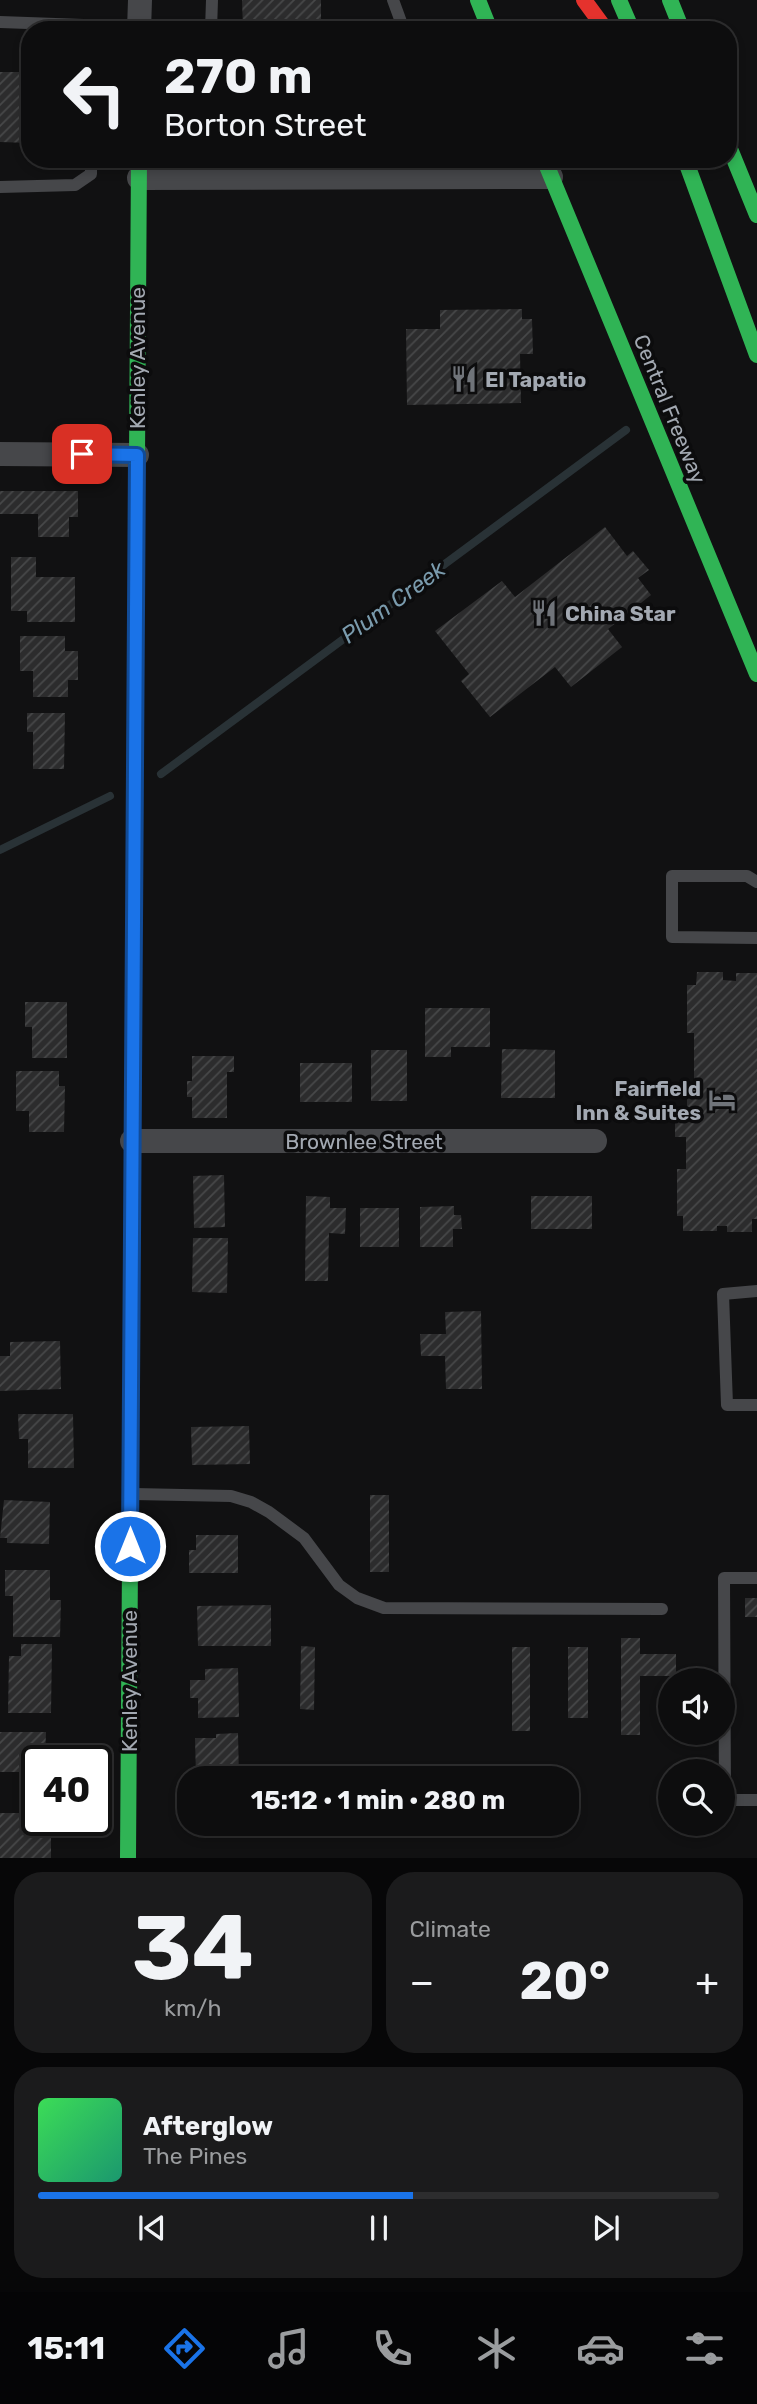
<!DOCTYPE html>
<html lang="en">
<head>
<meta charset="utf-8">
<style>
  :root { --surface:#0d0d0e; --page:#1b1b1c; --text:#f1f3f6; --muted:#9a9c9e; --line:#2d2d2e; --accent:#1a73e8 }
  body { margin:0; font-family:Rubik,sans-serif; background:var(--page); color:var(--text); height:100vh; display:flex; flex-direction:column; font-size:26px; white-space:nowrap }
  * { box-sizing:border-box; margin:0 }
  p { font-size:23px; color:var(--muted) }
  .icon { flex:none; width:38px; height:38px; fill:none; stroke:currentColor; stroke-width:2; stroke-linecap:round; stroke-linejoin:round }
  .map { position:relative; height:1858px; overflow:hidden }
  .drawer { display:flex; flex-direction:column; gap:14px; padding:14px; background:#070708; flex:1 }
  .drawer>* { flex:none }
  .guide { position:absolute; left:21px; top:21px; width:716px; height:147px; border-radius:28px; box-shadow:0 4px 10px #0003,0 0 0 2px var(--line); background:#0d0d0e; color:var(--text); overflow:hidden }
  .tools { position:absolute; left:658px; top:1668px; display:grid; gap:14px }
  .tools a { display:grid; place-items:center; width:77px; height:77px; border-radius:50%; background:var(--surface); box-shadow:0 4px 10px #0003,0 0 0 2px var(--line); font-size:35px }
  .speed { position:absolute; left:21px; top:1745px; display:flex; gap:14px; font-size:35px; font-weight:700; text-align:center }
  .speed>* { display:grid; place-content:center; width:91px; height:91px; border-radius:50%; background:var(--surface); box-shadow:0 4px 10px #0003,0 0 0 2px var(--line); line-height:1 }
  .speed .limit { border:4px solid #111; border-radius:10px; background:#fff; color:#111 }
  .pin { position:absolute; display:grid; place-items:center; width:60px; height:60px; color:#fff; margin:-30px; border-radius:14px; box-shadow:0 4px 10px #0006 }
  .me { position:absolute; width:77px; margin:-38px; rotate:0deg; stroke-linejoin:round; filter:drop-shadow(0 0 5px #0008) }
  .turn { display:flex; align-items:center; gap:24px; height:147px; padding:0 28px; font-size:32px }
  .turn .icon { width:91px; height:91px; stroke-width:2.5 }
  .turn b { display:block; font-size:49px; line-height:60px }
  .big { font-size:52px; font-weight:700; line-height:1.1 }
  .drawer .tile { flex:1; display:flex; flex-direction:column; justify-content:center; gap:10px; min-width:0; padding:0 24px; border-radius:28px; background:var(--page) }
  .drawer .dial { align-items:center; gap:0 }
  .dial b { font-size:91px; line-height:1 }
  .song { display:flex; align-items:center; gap:21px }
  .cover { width:84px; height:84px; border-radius:10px; background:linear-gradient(135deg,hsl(130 70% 55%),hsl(160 70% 35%)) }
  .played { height:7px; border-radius:4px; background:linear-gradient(90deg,var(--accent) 55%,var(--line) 55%) }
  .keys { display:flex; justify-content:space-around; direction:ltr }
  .heat { display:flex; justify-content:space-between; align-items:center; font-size:38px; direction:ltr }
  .drawer .tiles { flex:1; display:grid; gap:14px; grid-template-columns:1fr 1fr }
  .tile:last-child { grid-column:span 2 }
  .trip { position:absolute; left:177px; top:1766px; width:402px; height:70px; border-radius:28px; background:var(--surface); box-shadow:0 4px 10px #0003,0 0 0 2px var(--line); font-weight:700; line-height:70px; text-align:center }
  .dock { display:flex; height:112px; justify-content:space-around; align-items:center; background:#050506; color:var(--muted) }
  .dock .icon { width:49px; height:49px }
  .dock .on { color:var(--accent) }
  .dock b { font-size:32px; color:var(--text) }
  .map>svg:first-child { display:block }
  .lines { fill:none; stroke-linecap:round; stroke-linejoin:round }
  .stream { stroke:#293236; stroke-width:8 }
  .building { fill:url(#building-hatch) }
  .lane { stroke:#46474a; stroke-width:12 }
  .street { stroke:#46474a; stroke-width:24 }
  .fast { stroke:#30b455; stroke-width:16 }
  .slow { stroke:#ff9f0a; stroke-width:16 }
  .jam { stroke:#e5322d; stroke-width:16 }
  .route-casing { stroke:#114b97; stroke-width:18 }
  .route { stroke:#1a73e8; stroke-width:12 }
  .labels { text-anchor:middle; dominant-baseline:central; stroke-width:7; stroke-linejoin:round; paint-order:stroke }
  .street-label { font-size:21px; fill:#a3a9b2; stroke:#0c0c0d }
  .poi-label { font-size:21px; font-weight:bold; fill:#a3a9b2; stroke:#0c0c0d; text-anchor:start }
  .water-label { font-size:23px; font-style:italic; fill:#7a9bad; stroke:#0c0c0d }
</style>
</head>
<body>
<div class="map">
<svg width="757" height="1858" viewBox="0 0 757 1858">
  <defs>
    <pattern id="building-hatch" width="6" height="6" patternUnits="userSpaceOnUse" patternTransform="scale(1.75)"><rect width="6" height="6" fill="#2c2c2d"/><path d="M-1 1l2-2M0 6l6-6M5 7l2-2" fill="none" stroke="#474849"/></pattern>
  </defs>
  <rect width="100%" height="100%" fill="#111112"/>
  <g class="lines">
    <g class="stream">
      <path d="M 161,774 L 626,430"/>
      <path d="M 0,850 L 110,796"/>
    </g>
  </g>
  <g class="building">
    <path d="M 242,0 L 321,0 L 321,30 L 243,30 Z"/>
    <path d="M 0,72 L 30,72 L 30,143 L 0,142 Z"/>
    <path d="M 522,309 L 522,319 L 532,319 L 533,354 L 520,354 L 521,403 L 407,405 L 406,329 L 440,329 L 440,310 Z"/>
    <path d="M 0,491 L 78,491 L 78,517 L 69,517 L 69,537 L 38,537 L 38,514 L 0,514 Z"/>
    <path d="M 605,527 L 627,556 L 633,551 L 649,570 L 638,578 L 651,595 L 608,629 L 622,647 L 571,687 L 555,667 L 490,717 L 461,681 L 469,674 L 435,631 L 502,581 L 515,597 Z"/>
    <path d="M 11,557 L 36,557 L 36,577 L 75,577 L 75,622 L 27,622 L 27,611 L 11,611 Z"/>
    <path d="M 20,636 L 65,636 L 65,651 L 78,651 L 78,680 L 68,680 L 68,697 L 33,697 L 33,671 L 20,671 Z"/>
    <path d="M 27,713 L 65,713 L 64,769 L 33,769 L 33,732 L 27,732 Z"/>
    <path d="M 697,972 L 723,972 L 723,980 L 736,981 L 736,973 L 757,973 L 757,1219 L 752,1219 L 752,1232 L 727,1232 L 727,1226 L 717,1226 L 717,1231 L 683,1231 L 683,1216 L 677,1216 L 677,1169 L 686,1169 L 686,1137 L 675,1137 L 675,1117 L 687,1117 L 687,1083 L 694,1083 L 694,1033 L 687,1033 L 687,985 L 696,985 Z"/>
    <path d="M 25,1002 L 67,1002 L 67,1058 L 32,1058 L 32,1027 L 25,1027 Z"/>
    <path d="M 425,1008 L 490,1008 L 490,1047 L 451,1047 L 451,1057 L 425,1057 Z"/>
    <path d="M 502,1049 L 555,1050 L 555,1098 L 501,1098 Z"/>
    <rect x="371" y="1050" width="36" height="51"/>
    <path d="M 192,1056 L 234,1056 L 234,1072 L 227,1072 L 227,1118 L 192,1118 L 192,1097 L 187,1097 L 187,1081 L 192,1081 Z"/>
    <rect x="300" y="1063" width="52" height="39"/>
    <path d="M 16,1071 L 59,1071 L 59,1086 L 65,1086 L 64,1132 L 29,1132 L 29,1111 L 16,1111 Z"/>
    <path d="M 224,1175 L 225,1227 L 194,1228 L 193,1176 Z"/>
    <path d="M 306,1196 L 330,1197 L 330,1208 L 346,1208 L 345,1234 L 329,1233 L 328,1281 L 305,1281 Z"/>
    <rect x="531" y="1196" width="61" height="33"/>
    <path d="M 454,1206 L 454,1215 L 461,1215 L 462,1229 L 453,1229 L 453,1247 L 420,1247 L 420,1207 Z"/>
    <rect x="360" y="1208" width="39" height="39"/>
    <path d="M 193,1238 L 228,1238 L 227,1293 L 192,1292 Z"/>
    <path d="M 481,1311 L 482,1389 L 446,1389 L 445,1356 L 421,1356 L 420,1334 L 446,1334 L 445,1312 Z"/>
    <path d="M 60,1341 L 61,1389 L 0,1391 L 0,1356 L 10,1356 L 10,1342 Z"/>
    <path d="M 18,1414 L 73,1414 L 74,1468 L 28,1468 L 28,1439 L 19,1439 Z"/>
    <path d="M 249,1426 L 250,1464 L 192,1465 L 191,1427 Z"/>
    <rect x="370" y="1495" width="19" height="77"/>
    <path d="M 4,1500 L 50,1502 L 49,1544 L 7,1543 L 7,1538 L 0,1538 Z"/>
    <path d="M 196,1535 L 238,1535 L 238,1573 L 189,1573 L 189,1550 L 196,1550 Z"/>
    <path d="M 5,1570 L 50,1570 L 50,1600 L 61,1600 L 60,1637 L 13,1637 L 13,1596 L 5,1596 Z"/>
    <rect x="745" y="1598" width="12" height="19"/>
    <path d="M 271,1605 L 271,1646 L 198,1646 L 197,1606 Z"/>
    <path d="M 621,1638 L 640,1638 L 640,1654 L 676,1654 L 676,1676 L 640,1676 L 640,1735 L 621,1735 Z"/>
    <path d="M 21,1644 L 52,1644 L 51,1713 L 8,1713 L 9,1656 L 21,1656 Z"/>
    <path d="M 301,1646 L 315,1647 L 314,1710 L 300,1709 Z"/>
    <rect x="512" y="1647" width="18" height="84"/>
    <rect x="568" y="1647" width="20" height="71"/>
    <path d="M 238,1668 L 239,1717 L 198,1718 L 198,1698 L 190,1698 L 190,1680 L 205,1680 L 205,1669 Z"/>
    <path d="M 0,1732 L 46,1732 L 45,1760 L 37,1760 L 37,1772 L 0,1772 Z"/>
    <path d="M 238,1733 L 239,1778 L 196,1778 L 195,1738 L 216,1738 L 216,1734 Z"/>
    <rect x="308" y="1775" width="26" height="3"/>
    <path d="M 19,1797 L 37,1797 L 37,1820 L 51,1820 L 51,1858 L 0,1858 L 0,1813 L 19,1813 Z"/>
  </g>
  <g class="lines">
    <g class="lane">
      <path d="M 393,0 L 404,30"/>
      <path d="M 0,22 L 139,27"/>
      <path d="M 211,30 L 212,0"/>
      <path d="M 446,159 L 447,178"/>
      <path d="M 0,187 L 75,185 L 91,174 L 91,159"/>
      <path d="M 757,882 L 747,876 L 672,876 L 672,937 L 757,938"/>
      <path d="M 757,1291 L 723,1294 L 727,1405 L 757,1405"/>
      <path d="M 134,1494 L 231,1496 L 251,1502 L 269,1512 L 304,1538 L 339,1585 L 357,1598 L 384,1608 L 662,1609"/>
      <path d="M 757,1578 L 724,1578 L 725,1800 L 757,1800"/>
    </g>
    <g class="street">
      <path d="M 139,30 L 140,0"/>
      <path d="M 139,178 L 551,177"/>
      <path d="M 0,454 L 137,455"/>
      <path d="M 132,1141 L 595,1141"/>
    </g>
    <g class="fast">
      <path d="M 478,0 L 490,30"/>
      <path d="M 619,0 L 632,30"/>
      <path d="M 670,0 L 682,30"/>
      <path d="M 728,144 L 757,215"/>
      <path d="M 544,159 L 757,674"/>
      <path d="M 685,159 L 757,355"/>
      <path d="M 135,756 L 139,159"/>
      <path d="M 128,1858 L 133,1115"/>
    </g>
    <path class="slow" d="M 133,1115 L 135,756"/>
    <path class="jam" d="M 584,0 L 606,30"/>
  </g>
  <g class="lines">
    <defs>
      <path id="route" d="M 82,454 L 137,455 L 130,1546"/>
    </defs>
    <use href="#route" class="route-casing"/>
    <use href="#route" class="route"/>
  </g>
  <defs>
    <symbol id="restaurant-bare" viewBox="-9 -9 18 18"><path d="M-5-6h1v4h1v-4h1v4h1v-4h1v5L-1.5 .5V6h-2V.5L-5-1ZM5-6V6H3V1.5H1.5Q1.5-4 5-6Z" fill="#70747a" stroke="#0c0c0d" stroke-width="2.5" paint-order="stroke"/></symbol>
    <symbol id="hotel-bare" viewBox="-9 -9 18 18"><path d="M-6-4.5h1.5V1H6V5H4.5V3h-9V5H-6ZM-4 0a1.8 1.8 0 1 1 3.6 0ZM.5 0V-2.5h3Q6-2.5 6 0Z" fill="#70747a" stroke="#0c0c0d" stroke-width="2.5" paint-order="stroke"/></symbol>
  </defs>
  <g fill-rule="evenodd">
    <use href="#restaurant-bare" x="445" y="360" width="38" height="38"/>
    <use href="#restaurant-bare" x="525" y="594" width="38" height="38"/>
    <use href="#hotel-bare" x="703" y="1081" width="38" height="38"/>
  </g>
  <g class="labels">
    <g class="street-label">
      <text transform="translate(137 358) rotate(-90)">Kenley Avenue</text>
      <text transform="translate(670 409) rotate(68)">Central Freeway</text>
      <text x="364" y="1141">Brownlee Street</text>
      <text transform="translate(129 1681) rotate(-90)">Kenley Avenue</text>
    </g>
    <g class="poi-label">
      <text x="485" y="379">El Tapatio</text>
      <text x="565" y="613">China Star</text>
      <text x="701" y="1088" text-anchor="end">Fairfield<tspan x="701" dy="24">Inn &amp; Suites</tspan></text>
    </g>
    <g class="water-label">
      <text transform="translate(393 602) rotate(-36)">Plum Creek</text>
    </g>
  </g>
</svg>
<div class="tools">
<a><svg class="icon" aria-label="sound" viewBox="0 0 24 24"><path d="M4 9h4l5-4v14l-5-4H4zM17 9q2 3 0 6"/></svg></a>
<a><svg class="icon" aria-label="search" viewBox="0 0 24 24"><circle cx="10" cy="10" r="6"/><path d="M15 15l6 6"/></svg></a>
</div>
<div class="speed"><div class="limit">40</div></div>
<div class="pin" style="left:82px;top:454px;background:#d93025"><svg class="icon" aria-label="arrive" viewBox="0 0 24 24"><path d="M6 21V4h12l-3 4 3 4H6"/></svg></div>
<svg class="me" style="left:130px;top:1546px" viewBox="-20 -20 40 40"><circle r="17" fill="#1a73e8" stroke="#fff" stroke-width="3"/><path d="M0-11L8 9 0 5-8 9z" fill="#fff"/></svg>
<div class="trip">15:12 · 1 min · 280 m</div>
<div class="guide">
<div class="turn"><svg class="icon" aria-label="left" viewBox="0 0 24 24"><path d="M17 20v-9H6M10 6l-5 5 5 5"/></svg><div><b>270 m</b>Borton Street</div></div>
</div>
</div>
<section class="drawer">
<div class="tiles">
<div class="tile dial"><b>34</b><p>km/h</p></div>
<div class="tile"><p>Climate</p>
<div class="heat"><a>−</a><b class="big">20°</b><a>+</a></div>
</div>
<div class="tile">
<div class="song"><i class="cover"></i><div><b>Afterglow</b><p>The Pines</p></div></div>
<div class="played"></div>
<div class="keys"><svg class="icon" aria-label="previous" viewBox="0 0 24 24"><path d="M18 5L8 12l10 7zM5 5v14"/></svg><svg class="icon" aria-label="pause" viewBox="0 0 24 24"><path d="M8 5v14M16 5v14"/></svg><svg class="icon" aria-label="next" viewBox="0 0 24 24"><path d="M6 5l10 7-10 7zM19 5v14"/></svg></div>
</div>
</div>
</section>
<nav class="dock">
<b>15:11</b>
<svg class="icon on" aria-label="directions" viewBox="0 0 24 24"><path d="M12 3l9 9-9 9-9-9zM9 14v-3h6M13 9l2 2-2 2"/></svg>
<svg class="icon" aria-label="music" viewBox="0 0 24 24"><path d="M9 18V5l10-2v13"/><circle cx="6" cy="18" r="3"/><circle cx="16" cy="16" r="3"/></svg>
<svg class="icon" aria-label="phone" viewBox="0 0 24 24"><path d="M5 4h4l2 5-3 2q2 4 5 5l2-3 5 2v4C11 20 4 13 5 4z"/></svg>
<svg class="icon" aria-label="climate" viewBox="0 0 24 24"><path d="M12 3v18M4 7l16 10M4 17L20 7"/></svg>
<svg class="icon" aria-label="car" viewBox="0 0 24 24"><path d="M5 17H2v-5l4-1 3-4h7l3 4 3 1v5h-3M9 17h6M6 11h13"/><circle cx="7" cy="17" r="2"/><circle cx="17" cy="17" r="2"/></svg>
<svg class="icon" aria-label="filters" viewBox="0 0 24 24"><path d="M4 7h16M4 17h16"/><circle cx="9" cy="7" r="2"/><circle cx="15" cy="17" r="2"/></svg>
</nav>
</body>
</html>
